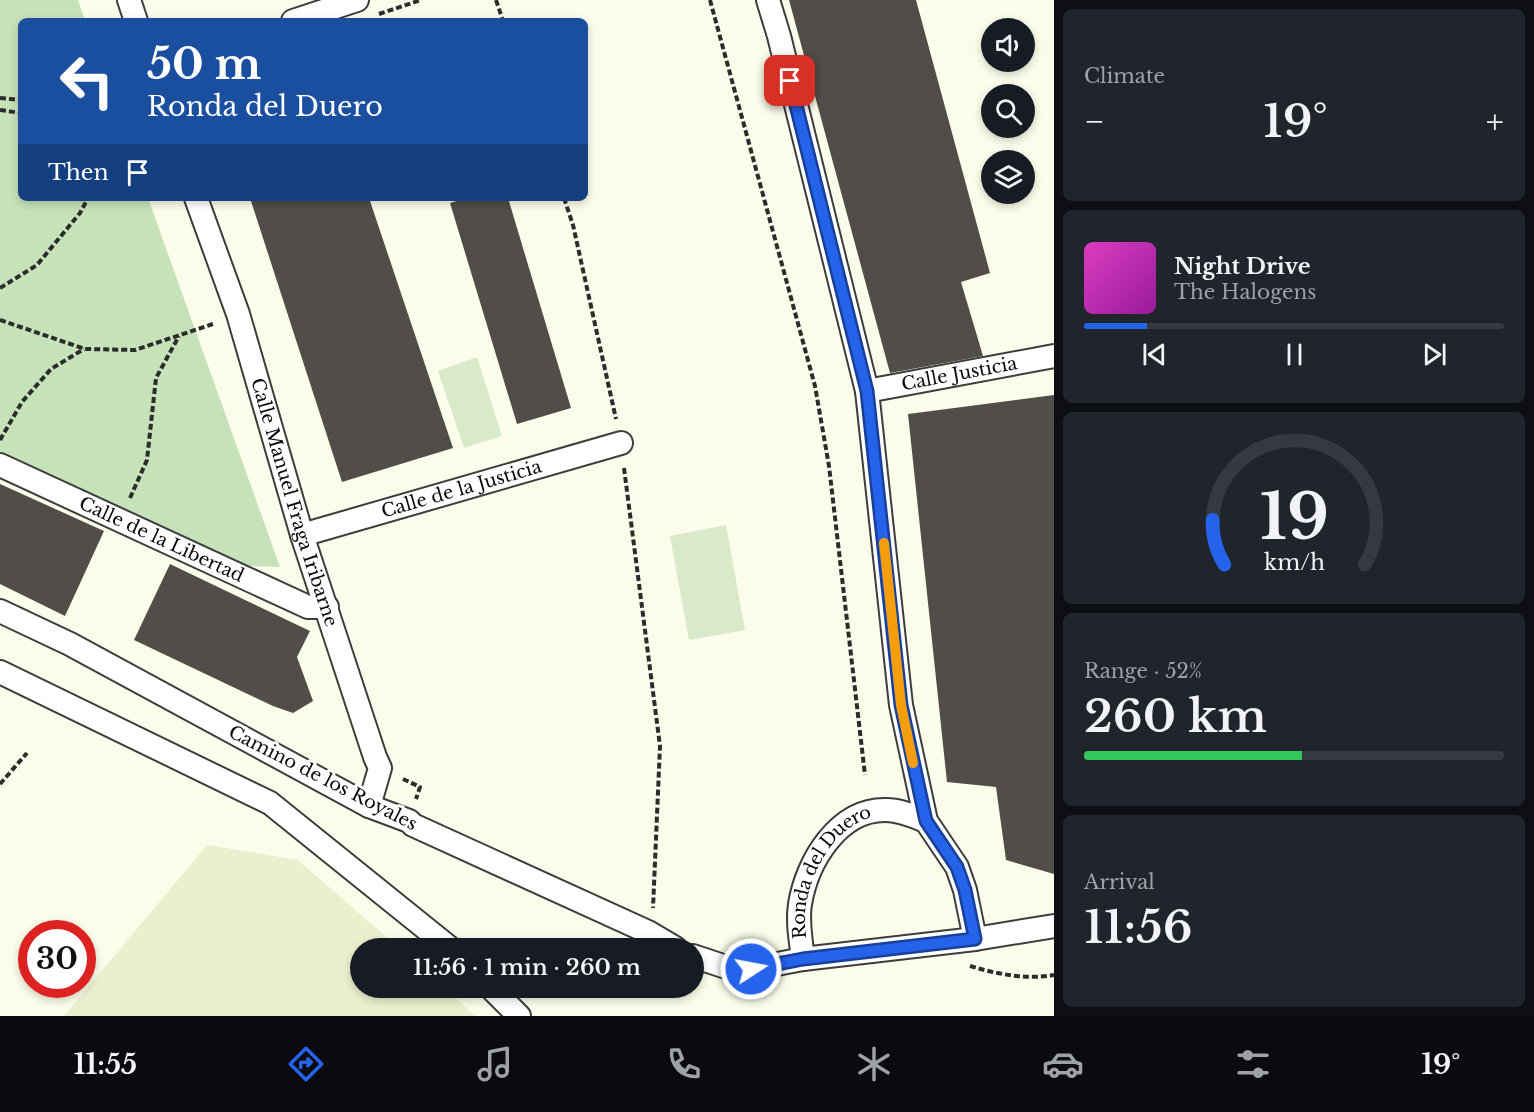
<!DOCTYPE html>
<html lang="en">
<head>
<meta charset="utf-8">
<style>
  :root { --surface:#171b24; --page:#20242c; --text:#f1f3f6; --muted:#9ea1a6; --line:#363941; --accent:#2563eb }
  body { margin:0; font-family:"Libre Baskerville",serif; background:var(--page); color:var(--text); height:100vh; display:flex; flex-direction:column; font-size:22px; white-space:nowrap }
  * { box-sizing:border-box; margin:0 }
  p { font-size:20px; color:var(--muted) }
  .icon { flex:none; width:33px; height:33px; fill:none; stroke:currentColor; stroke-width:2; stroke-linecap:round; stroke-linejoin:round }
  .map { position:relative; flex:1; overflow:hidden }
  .sheet { display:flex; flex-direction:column; gap:9px; padding:9px; background:#0d0f14; width:480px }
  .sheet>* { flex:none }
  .top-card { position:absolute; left:18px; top:18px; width:570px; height:183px; border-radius:9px; box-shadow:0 3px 9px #0003; background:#1a4fa0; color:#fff; overflow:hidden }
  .fabs { position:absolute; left:981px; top:18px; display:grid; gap:12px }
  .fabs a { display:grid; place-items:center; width:54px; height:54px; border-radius:50%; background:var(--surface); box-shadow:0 3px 9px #0003; font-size:30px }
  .speed { position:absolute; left:18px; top:920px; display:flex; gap:12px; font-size:30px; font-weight:700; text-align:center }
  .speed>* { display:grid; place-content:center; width:78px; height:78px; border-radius:50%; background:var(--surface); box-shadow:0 3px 9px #0003; line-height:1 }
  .speed .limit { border:9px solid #d22; background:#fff; color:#111 }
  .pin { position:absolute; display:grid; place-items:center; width:51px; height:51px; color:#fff; margin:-26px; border-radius:12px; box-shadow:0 3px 9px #0006 }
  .me { position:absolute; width:66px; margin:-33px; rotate:79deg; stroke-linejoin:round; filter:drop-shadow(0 0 4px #0008) }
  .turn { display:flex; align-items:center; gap:21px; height:126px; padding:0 30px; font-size:27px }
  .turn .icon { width:78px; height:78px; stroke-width:2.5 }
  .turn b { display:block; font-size:42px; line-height:51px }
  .then { display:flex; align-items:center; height:57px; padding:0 30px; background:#0003; gap:12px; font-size:22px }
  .big { font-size:45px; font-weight:600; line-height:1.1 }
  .sheet .tile { flex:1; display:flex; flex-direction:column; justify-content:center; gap:9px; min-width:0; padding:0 21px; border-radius:9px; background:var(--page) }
  .sheet .dial { align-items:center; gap:0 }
  .dial svg { height:156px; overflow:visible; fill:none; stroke:var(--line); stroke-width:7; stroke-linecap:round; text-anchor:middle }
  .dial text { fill:var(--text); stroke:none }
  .song { display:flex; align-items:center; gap:18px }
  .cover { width:72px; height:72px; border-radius:9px; background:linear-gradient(135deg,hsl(310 70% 55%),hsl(300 70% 35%)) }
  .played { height:6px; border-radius:3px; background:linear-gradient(90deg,var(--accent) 15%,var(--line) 15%) }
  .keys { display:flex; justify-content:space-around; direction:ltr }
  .heat { display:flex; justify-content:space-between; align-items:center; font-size:33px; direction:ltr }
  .charge { height:9px; border-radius:4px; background:linear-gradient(90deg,#34c759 52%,var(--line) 0) }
  .trip { position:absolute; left:350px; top:938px; width:354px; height:60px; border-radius:30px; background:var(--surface); box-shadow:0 3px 9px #0003; font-weight:600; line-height:60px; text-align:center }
  .dock { display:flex; height:96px; justify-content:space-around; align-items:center; background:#090b0e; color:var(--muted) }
  .dock .icon { width:42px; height:42px }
  .dock .current { color:var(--accent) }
  .dock b { font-size:27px; color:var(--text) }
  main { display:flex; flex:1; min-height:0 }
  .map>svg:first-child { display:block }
  .farmland { fill:#ebefce }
  .green { fill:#c6e2b9 }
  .pitch { fill:#d8eac9 }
  .building { fill:#514d48 }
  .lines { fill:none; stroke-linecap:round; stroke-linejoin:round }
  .street-casing { stroke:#3d3d3d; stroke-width:26 }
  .path { stroke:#2c2c2c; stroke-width:4; stroke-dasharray:6 3; stroke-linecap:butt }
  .street { stroke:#fff; stroke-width:22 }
  .route-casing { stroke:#184099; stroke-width:15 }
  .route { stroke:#2563eb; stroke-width:10 }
  .slow { stroke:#f59e0b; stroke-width:10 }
  .labels { text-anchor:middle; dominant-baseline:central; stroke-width:6; stroke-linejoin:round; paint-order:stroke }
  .street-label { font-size:18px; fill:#0a0a0a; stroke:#fff }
</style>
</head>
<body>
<main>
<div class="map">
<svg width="1054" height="1016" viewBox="0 0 1054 1016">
  <rect width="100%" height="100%" fill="#fcfcea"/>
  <path class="farmland" d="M 207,845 L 298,860 L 399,948 L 360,948 L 360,987 L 443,987 L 475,1016 L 64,1016 Z"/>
  <path class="green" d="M 0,0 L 78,0 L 85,21 L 21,21 L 21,198 L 148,198 L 280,567 L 246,566 L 0,452 Z"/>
  <g class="pitch">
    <path d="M 477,357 L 502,436 L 464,448 L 438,371 Z"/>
    <path d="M 726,525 L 745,630 L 689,640 L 670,536 Z"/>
  </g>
  <g class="building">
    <path d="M 789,0 L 916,0 L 990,273 L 961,282 L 983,356 L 890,373 Z"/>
    <path d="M 250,198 L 369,198 L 453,448 L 342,482 Z"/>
    <path d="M 467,198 L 508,198 L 571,408 L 517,424 L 450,203 Z"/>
    <path d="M 1054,395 L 1054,874 L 1006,860 L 996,787 L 947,782 L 908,414 Z"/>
    <path d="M 0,484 L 104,531 L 65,616 L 0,584 Z"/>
    <path d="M 170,564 L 310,631 L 297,657 L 313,701 L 293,713 L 273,706 L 134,640 Z"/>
  </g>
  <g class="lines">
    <defs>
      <g id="street">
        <path d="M 129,0 L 136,21"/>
        <path d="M 768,0 L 779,36 L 867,391 L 901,705 L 926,821 L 957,867 L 965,890 L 975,939"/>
        <path d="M 293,21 L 357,0"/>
        <path id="s1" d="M 196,198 L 238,314 L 302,535 L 375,757 L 380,768 L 369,806"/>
        <path id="s2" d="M 867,391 L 1054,356"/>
        <path id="s3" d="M 0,465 L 308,607 L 327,607"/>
        <path id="s4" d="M 302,535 L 621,443"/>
        <path d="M 0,611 L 70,644 L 369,806 L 409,821 L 413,825 L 648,932 L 675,948"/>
        <path d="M 0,672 L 270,803 L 450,948"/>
        <path d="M 693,956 L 729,968 L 751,969 L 803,959 L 975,939 L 1054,926"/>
        <path id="s5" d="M 803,959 C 801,940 797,922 800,904 C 807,862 838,809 886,810 C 900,810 913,816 926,821"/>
        <path d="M 490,987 L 519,1016"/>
      </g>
    </defs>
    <use href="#street" class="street-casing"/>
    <g class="path">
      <path d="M 496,0 L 503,21"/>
      <path d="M 710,0 L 815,386 L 829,466 L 865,775"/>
      <path d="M 379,14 L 421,0"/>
      <path d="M 0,98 L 21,100"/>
      <path d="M 0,110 L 21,113"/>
      <path d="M 564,198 L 573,225 L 616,419"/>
      <path d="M 0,288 L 37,265 L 80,213 L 88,198"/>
      <path d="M 0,320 L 85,349 L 135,350 L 213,324"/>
      <path d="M 0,440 L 22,402 L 51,369 L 84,349"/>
      <path d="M 624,468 L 660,746 L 653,908"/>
      <path d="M 130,498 L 147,460 L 156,378 L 179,336"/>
      <path d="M 403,779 L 420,787 L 416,799"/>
      <path d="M 0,784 L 27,753"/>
      <path d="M 970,966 C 997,974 1026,980 1054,975"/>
    </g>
    <use href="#street" class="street"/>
  </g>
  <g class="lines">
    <defs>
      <path id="route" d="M 751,969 L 803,959 L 975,939 L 965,890 L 957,867 L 926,821 L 901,705 L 867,391 L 790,81"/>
    </defs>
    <use href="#route" class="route-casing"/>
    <use href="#route" class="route"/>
    <path class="slow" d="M 884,543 L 901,705 L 913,763"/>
  </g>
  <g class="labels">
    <g class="street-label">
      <text stroke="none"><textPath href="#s2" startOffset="94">Calle Justicia</textPath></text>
      <text stroke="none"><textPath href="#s4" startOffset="166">Calle de la Justicia</textPath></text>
      <text stroke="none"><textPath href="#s1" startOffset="320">Calle Manuel Fraga Iribarne</textPath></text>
      <text stroke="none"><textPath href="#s3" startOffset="178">Calle de la Libertad</textPath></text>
      <text transform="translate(323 778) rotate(27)">Camino de los Royales</text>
      <text stroke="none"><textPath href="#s5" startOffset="99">Ronda del Duero</textPath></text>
    </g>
  </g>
</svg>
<div class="fabs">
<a><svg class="icon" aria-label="sound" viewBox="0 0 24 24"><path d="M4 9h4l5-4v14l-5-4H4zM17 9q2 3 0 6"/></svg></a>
<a><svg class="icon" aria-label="search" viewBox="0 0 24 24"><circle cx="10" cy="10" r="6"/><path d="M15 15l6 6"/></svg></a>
<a><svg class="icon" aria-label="layers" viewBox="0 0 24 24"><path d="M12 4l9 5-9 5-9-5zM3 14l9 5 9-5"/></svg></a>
</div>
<div class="speed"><div class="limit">30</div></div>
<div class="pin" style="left:790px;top:81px;background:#d93025"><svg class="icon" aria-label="arrive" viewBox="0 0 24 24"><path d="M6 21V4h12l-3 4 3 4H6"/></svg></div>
<svg class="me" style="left:751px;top:969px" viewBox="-20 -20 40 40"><circle r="17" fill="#2563eb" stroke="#fff" stroke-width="3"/><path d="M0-11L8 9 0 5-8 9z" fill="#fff"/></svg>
<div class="trip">11:56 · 1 min · 260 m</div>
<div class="top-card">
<div class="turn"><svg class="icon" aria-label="left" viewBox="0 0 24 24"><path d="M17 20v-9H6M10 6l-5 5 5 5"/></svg><div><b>50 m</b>Ronda del Duero</div></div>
<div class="then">Then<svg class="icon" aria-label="arrive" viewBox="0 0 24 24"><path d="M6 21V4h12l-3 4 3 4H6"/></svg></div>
</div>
</div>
<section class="sheet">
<div class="tile"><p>Climate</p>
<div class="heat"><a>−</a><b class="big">19°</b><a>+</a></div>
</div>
<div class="tile">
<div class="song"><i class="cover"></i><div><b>Night Drive</b><p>The Halogens</p></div></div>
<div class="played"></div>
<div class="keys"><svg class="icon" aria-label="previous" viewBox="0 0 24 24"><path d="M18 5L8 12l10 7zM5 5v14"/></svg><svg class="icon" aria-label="pause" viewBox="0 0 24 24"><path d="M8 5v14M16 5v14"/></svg><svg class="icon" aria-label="next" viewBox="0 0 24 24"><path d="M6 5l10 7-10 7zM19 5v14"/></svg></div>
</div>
<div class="tile dial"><svg viewBox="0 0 100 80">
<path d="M14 69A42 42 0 1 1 86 69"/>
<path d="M14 69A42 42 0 0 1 8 46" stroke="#2563eb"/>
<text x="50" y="56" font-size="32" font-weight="700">19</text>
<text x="50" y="72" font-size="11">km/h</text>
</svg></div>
<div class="tile"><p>Range · 52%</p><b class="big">260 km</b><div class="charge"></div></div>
<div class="tile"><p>Arrival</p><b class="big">11:56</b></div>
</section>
</main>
<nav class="dock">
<b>11:55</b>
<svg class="icon current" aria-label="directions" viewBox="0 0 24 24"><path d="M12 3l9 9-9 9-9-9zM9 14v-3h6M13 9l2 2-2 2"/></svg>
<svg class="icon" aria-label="music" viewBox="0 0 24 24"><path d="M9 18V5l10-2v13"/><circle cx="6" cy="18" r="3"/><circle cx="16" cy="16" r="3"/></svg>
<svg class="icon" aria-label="phone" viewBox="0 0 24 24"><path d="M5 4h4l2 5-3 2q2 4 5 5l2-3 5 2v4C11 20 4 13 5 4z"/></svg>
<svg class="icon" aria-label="climate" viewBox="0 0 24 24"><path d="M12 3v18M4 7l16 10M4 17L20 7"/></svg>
<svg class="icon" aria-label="car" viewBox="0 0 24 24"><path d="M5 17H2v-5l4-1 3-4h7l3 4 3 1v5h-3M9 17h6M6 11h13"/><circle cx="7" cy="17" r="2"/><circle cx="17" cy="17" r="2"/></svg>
<svg class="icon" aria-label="filters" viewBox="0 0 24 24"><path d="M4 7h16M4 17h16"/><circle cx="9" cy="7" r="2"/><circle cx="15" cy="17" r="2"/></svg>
<b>19°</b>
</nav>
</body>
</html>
